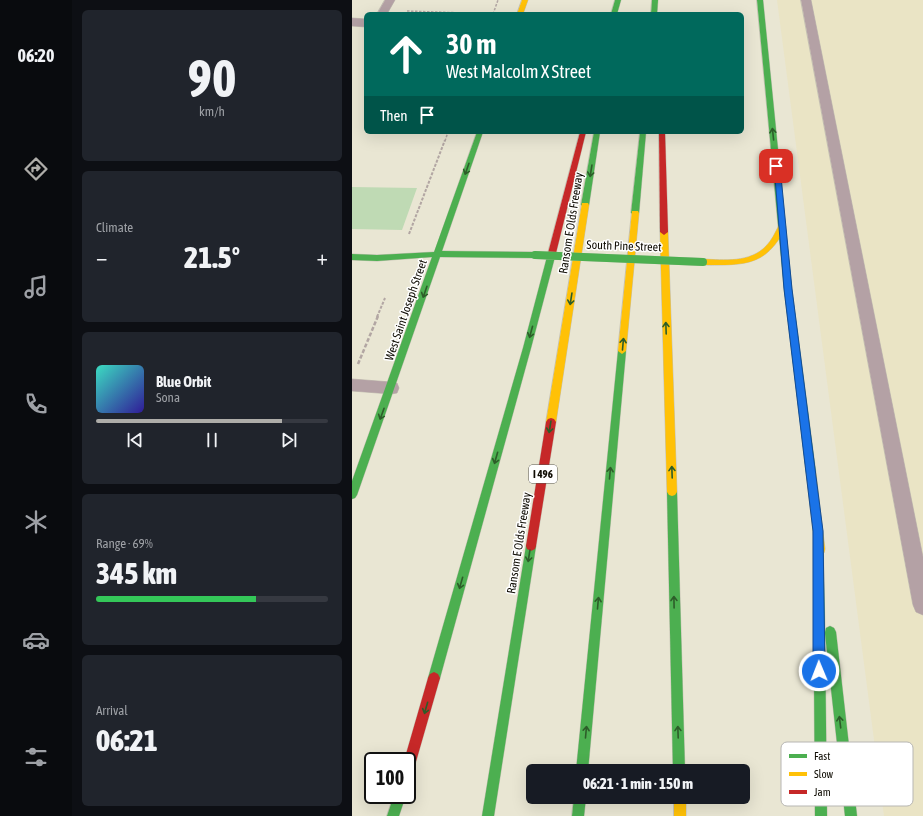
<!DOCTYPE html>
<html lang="en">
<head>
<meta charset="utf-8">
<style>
  :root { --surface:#171b24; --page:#20242c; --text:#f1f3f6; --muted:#9ea1a6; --line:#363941; --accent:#aeada9 }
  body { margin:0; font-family:"Asap Condensed",sans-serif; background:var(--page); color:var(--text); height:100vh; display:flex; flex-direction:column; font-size:15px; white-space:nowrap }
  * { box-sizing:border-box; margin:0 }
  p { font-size:13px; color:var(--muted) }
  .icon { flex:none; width:22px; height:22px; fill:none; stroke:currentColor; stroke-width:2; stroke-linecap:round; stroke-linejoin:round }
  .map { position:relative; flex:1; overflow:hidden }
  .panel { display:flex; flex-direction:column; gap:10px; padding:10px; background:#0d0f14; width:280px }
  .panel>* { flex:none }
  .banner { position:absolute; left:12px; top:12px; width:380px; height:122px; border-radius:6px; box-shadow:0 4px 16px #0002; background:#00695c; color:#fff; overflow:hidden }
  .speed { position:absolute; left:12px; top:752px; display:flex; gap:8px; font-size:20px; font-weight:700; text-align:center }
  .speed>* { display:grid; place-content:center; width:52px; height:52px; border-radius:50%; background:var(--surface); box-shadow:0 4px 16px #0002; line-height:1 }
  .speed .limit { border:2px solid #111; border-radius:6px; background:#fff; color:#111 }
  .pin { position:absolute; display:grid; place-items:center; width:34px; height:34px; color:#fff; margin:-17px; border-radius:8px; box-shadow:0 2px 6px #0006 }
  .me { position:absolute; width:44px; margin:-22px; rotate:359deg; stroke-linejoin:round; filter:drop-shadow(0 0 3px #0008) }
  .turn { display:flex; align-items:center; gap:14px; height:84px; padding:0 16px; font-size:18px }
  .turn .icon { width:52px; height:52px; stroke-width:2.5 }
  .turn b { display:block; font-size:28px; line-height:34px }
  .then { display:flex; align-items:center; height:38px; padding:0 16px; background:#0003; gap:8px; font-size:15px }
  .big { font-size:30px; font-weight:800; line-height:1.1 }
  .panel .tile { flex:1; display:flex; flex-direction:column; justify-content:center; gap:6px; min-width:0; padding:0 14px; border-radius:6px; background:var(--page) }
  .panel .dial { align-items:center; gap:0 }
  .dial b { font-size:52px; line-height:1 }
  .song { display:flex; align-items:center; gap:12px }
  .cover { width:48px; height:48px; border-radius:6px; background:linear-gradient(135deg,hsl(170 70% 55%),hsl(250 70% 35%)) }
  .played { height:4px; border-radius:2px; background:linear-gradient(90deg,var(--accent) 80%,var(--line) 80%) }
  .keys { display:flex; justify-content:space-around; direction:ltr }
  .heat { display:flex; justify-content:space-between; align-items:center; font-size:22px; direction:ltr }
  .charge { height:6px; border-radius:3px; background:linear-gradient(90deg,#34c759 69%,var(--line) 0) }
  .trip { position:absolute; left:174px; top:764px; width:224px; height:40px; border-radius:6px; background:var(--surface); box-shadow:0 4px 16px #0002; font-weight:800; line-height:40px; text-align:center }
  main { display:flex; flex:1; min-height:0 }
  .dock { display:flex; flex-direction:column; width:72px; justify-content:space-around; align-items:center; background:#090b0e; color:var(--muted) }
  .dock .icon { width:28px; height:28px }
  .dock .current { color:var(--accent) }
  .dock b { font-size:18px; color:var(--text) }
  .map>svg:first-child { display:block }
  .built { fill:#eae4c5 }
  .green { fill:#bfdab4 }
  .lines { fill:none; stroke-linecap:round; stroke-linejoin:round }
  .lane-casing { stroke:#c4c1b3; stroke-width:1 }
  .street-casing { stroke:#c4c1b3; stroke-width:1 }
  .fast-casing { stroke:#c4c1b3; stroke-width:1 }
  .slow-casing { stroke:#c4c1b3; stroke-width:1 }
  .jam-casing { stroke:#c4c1b3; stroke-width:1 }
  .path-far2 { stroke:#b2a6a3; stroke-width:1.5; stroke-dasharray:2.5 1.5; stroke-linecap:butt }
  .path-far1 { stroke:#b2a6a3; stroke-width:2; stroke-dasharray:3 1.5; stroke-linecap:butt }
  .path { stroke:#b2a6a3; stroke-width:2.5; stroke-dasharray:4 2; stroke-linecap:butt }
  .lane { fill:#b4a1a5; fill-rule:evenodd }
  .street { fill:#b4a1a5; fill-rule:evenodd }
  .fast { fill:#4caf50; fill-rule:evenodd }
  .slow { fill:#ffc107; fill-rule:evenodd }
  .jam { fill:#c62828; fill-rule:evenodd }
  .fast-bridge-casing { stroke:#c4c1b3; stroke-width:8; stroke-linecap:butt }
  .fast-bridge { stroke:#4caf50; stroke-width:8 }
  .oneway { stroke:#2d5d29 }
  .route { fill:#1a73e8; stroke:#114b97 }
  .labels { text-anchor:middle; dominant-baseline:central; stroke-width:3; stroke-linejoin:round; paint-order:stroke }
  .shield { fill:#fff; stroke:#56544e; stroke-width:1 }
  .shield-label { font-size:11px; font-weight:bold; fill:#0e0b02 }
  .street-label { font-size:12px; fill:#0e0b02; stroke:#fff }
  .key { fill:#fff; stroke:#b7b6b3; stroke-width:1 }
  .key-label { font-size:11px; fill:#0e0b02 }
</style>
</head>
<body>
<main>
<nav class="dock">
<b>06:20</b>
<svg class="icon current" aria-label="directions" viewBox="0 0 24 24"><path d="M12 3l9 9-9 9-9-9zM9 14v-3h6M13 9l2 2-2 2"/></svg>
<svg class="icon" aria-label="music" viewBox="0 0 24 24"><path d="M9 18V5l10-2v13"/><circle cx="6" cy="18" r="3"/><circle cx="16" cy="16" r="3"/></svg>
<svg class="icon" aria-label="phone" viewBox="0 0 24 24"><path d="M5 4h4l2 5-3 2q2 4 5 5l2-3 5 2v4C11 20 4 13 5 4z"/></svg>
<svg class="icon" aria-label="climate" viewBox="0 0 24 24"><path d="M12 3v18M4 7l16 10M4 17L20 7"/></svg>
<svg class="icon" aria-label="car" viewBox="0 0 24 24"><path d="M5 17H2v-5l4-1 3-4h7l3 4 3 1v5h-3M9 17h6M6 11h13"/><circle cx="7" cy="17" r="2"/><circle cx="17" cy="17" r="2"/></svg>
<svg class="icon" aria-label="filters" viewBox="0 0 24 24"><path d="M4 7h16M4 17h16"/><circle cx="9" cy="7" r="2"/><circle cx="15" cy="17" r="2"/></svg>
</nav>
<section class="panel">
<div class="tile dial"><b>90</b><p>km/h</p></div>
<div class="tile"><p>Climate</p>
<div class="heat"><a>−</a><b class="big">21.5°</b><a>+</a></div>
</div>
<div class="tile">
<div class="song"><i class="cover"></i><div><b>Blue Orbit</b><p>Sona</p></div></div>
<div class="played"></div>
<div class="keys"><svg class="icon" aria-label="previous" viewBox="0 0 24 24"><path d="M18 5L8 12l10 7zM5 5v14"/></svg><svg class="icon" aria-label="pause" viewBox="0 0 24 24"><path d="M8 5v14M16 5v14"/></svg><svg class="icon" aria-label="next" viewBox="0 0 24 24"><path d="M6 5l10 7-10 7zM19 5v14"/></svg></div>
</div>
<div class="tile"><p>Range · 69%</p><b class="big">345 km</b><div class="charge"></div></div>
<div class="tile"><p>Arrival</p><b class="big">06:21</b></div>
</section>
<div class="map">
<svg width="571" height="816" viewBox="0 0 571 816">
  <rect width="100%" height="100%" fill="#e9e6d3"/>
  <path class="built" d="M 425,0 L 571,0 L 571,816 L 532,816 Z"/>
  <path class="green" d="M 0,187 L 65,188 L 50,230 L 0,229 Z"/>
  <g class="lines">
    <defs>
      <g id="lane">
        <path d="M 33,0 L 43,0 L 35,14 L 25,14 Z"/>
        <path d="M 449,0 L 459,0 L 571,557 L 571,615 L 564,612 L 561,605 Z"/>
        <path d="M 0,379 L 39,382 L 45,383 L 47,388 L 45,393 L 39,394 L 0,391 Z"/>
      </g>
      <path id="street" d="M 0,18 L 14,19 L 14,27 L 0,26 Z"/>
      <g id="fast">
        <path d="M 263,0 L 269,0 L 265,14 L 259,14 Z"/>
        <path d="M 300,0 L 306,0 L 305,14 L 299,14 Z"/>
        <path d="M 405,0 L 411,0 L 440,289 L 464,473 L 462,476 L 459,477 L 456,476 L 454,473 L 432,289 Z"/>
        <path d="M 125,132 L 131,132 L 90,251 L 183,252 L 187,255 L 183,258 L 88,257 L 5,495 L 3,498 L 0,499 L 0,481 L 80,257 L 25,261 L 0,260 L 0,254 L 25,255 L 82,252 Z"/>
        <path d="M 242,132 L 248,132 L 237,205 L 233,207 L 229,205 Z"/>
        <path d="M 288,132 L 294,132 L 287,213 L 283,215 L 279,213 Z"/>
        <path d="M 200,250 L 204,253 L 179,348 L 88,678 L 86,682 L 82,684 L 78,682 L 76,678 L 171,348 L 196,253 Z"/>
        <path d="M 270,348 L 274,351 L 236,771 L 224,771 L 266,351 Z"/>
        <path d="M 320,488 L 323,489 L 325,492 L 333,771 L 321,771 L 315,492 L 317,489 Z"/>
        <path d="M 466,526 L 470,528 L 471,531 L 473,632 L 474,628 L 478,626 L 482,628 L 484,632 L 505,816 L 493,816 L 473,634 L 475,816 L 463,816 L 461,531 L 462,528 Z"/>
        <path d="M 179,541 L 183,543 L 184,546 L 142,816 L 130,816 L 174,546 L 175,543 Z"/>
        <path d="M 42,795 L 54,795 L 47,816 L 35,816 Z"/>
        <path d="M 222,797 L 234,797 L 232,816 L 220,816 Z"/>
      </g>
      <g id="slow">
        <path d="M 170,0 L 176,0 L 171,14 L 165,14 Z"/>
        <path d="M 230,203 L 236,203 L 237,205 L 204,422 L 202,425 L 199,426 L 196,425 L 194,422 Z"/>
        <path d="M 280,211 L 286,211 L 287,213 L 274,351 L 270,354 L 266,351 Z"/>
        <path d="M 427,225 L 433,225 L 434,227 C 417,260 401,265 365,265 C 359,265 351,266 347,262 L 351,259 C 372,260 398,263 414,246 C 420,240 423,233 427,225 Z"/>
        <path d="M 312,229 L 316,232 L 325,492 L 323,495 L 320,496 L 317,495 L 315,492 L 308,232 Z"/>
        <path d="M 459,469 L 462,470 L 464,473 L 473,549 L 472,553 L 468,554 L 464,553 L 463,549 L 454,473 L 456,470 Z"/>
        <rect x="322" y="797" width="12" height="19"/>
      </g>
      <g id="jam">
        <path d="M 228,132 L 234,132 L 204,253 L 200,256 L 196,253 Z"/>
        <path d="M 307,132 L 313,132 L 316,232 L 312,235 L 308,232 Z"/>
        <path d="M 199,418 L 202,419 L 204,422 L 184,546 L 183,549 L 179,551 L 175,549 L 174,546 L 194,422 L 196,419 Z"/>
        <path d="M 82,672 L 86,674 L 88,678 L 61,772 L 59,776 L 55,778 L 55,761 L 52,761 L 76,678 L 78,674 Z"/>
      </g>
    </defs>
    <use href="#lane" class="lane-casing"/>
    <use href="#street" class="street-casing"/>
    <use href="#fast" class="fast-casing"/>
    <use href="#slow" class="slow-casing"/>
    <use href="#jam" class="jam-casing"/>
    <g class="path-far2">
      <path d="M 55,11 L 141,14"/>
      <path d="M 141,14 L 146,0"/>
      <path d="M 93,141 L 96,132"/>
    </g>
    <g class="path-far1">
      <path d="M 57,234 L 93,140"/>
      <path d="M 25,317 L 33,298"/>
    </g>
    <path class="path" d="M 6,364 L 26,316"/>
    <use href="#lane" class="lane"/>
    <use href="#street" class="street"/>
    <use href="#fast" class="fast"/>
    <use href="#slow" class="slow"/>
    <use href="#jam" class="jam"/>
    <defs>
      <path id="fast-bridge" d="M 183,255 L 351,262"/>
    </defs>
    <use href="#fast-bridge" class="fast-bridge-casing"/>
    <use href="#fast-bridge" class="fast-bridge"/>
  </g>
  <defs><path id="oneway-shaft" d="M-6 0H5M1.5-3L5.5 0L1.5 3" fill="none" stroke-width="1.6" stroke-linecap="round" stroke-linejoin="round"/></defs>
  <g class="oneway">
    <use href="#oneway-shaft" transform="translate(421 134) rotate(-96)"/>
    <use href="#oneway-shaft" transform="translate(115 169) rotate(109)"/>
    <use href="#oneway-shaft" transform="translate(239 171) rotate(99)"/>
    <use href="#oneway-shaft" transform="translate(73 292) rotate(109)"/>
    <use href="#oneway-shaft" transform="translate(219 299) rotate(99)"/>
    <use href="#oneway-shaft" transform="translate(314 328) rotate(-92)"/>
    <use href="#oneway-shaft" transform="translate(179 332) rotate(105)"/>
    <use href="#oneway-shaft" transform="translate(271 344) rotate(-85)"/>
    <use href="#oneway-shaft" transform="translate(30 414) rotate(110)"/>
    <use href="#oneway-shaft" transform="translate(198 427) rotate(99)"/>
    <use href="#oneway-shaft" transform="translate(144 458) rotate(106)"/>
    <use href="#oneway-shaft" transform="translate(320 472) rotate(-92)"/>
    <use href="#oneway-shaft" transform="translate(258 473) rotate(-85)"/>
    <use href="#oneway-shaft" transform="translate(177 556) rotate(99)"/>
    <use href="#oneway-shaft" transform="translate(109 583) rotate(106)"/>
    <use href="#oneway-shaft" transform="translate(322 602) rotate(-91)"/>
    <use href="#oneway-shaft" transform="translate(246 603) rotate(-85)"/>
    <use href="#oneway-shaft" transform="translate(74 708) rotate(106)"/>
    <use href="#oneway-shaft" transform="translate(488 722) rotate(-97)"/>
    <use href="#oneway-shaft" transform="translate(234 732) rotate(-85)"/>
    <use href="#oneway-shaft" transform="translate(326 732) rotate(-92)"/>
  </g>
  <path class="route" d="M 422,165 L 428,166 L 440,289 L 471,531 L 473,671 L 471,675 L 467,677 L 463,675 L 461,671 L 461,531 L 432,289 Z"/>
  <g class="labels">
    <rect class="shield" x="177" y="465" width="28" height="18" rx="3"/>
    <g class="shield-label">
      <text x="191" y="474">I 496</text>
    </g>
    <g class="street-label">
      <text transform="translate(219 223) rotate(-81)">Ransom E Olds Freeway</text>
      <text transform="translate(272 246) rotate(2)">South Pine Street</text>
      <text transform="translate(54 310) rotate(-71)">West Saint Joseph Street</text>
      <text transform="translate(167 543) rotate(-81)">Ransom E Olds Freeway</text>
    </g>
  </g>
  <rect x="429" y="742" width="132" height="64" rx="6" class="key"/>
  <rect x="437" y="754" width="18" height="4" fill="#4caf50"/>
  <rect x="437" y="772" width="18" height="4" fill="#ffc107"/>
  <rect x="437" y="790" width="18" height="4" fill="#c62828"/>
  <g class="key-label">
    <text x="462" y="760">Fast</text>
    <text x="462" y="778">Slow</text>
    <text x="462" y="796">Jam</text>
  </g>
</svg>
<div class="speed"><div class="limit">100</div></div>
<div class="pin" style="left:424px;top:166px;background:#d93025"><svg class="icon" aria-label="arrive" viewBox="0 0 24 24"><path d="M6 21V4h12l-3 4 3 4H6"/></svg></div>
<svg class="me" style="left:467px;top:671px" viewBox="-20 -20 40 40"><circle r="17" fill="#1a73e8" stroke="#fff" stroke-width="3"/><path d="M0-11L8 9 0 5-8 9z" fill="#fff"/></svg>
<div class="trip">06:21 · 1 min · 150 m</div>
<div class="banner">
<div class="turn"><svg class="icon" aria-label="ahead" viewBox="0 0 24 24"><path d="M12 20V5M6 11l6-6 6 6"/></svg><div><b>30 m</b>West Malcolm X Street</div></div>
<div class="then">Then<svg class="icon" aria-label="arrive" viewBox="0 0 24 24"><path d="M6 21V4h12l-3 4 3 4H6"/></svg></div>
</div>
</div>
</main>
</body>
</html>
